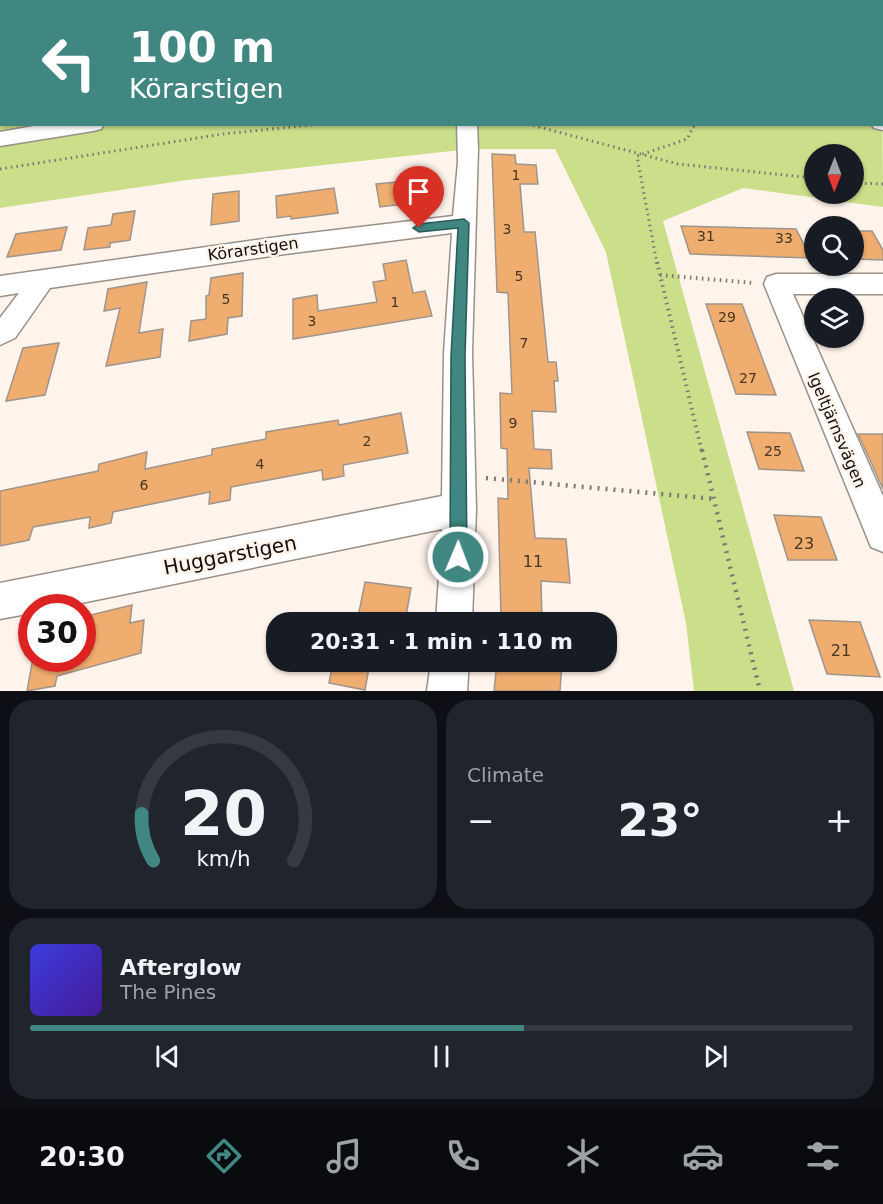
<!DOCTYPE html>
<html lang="en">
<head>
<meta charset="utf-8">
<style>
  :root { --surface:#171b24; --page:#20242c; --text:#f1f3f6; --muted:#9ea1a6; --line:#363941; --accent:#408781 }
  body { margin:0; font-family:"DejaVu Sans",sans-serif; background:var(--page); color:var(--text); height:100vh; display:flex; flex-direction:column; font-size:22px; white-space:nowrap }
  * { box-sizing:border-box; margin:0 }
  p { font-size:20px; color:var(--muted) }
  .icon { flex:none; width:33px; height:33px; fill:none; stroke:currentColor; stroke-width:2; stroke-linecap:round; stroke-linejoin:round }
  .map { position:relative; height:691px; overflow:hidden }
  .side { display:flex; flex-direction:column; gap:9px; padding:9px; background:#0d0f14; flex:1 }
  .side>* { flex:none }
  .top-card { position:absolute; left:0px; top:0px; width:884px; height:126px; box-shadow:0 2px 4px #0004; background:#408781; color:#fff; overflow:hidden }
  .needle { width:39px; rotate:181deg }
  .controls { position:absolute; left:804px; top:144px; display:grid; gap:12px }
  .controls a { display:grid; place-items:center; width:60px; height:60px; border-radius:50%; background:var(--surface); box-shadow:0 2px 4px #0004; font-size:30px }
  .speed { position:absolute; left:18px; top:594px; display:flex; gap:12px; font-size:30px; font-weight:700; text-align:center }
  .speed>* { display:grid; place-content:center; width:78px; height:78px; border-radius:50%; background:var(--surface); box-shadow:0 2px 4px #0004; line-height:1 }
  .speed .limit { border:9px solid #d22; background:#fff; color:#111 }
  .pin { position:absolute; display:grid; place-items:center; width:51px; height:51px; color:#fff; margin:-62px -26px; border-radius:50% 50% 50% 0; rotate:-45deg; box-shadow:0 0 6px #0007 }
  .pin .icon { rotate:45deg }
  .me { position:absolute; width:66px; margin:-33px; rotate:1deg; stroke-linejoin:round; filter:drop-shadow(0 0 4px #0008) }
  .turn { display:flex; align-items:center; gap:21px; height:126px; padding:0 30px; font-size:27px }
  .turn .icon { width:78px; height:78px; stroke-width:2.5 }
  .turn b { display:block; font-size:42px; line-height:51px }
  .big { font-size:45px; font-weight:700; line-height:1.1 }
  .side .card { flex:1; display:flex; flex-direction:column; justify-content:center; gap:9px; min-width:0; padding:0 21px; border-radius:24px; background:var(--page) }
  .side .dial { align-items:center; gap:0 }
  .dial svg { height:156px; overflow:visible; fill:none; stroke:var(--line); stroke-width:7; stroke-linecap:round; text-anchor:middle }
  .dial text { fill:var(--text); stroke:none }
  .song { display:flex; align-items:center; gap:18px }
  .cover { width:72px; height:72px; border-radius:9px; background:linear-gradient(135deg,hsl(240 70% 55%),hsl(260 70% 35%)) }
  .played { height:6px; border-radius:3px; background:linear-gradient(90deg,var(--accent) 60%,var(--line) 60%) }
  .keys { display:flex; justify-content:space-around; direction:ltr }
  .heat { display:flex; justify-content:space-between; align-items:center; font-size:33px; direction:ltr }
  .side .tiles { flex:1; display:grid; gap:9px; grid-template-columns:1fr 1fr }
  .card:last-child { grid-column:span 2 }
  .trip { position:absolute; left:266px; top:612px; width:351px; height:60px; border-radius:24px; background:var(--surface); box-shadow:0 2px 4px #0004; font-weight:700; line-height:60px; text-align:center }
  .dock { display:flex; height:96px; justify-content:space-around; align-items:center; background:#090b0e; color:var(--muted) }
  .dock .icon { width:42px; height:42px }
  .dock .on { color:var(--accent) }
  .dock b { font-size:27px; color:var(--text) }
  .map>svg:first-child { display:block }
  .green { fill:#cbde8a; fill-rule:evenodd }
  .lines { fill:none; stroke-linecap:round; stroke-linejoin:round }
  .stream { fill:#b7cefa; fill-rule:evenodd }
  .building { fill:#efad6f; stroke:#9f958d; stroke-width:1.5 }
  .street-casing { stroke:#999087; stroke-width:3 }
  .secondary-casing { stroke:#999087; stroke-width:3 }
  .highway-casing { stroke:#999087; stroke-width:3 }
  .path-far3 { stroke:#7d7771; stroke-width:2; stroke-dasharray:1 3; stroke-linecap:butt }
  .path-far2 { stroke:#7d7771; stroke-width:3; stroke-dasharray:1.5 4; stroke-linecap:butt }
  .path-far1 { stroke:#7d7771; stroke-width:4; stroke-dasharray:1.5 4.5; stroke-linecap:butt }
  .path { stroke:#7d7771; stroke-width:4.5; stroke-dasharray:2 6; stroke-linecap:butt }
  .street { fill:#fff; fill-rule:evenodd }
  .secondary { fill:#fff; fill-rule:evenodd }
  .highway { fill:#fff; fill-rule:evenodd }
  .route { fill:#408781; stroke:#2a5854; stroke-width:1.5 }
  .labels { text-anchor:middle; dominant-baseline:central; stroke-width:5; stroke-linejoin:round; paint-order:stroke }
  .number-label { font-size:14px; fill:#483523 }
  .street-label { font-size:16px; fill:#100d0a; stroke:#fff4eb }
  .near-number-label { font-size:16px; fill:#483523 }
  .near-street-label { font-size:20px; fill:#100d0a; stroke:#fff4eb }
</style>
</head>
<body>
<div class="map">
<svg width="883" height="691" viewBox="0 0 883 691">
  <rect width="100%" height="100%" fill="#fff4eb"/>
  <g class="green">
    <path d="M 0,0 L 550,0 L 2,2 L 1,22 Z"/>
    <path d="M 882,51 L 883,207 L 743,188 L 663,221 L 794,691 L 694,691 L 686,623 L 606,252 L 555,149 L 470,149 L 187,180 L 0,208 L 0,65 L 2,124 L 882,124 ZM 814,154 L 854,154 L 854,194 L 814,194 Z"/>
  </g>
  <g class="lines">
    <rect class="stream" x="882" y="66" width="1" height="3"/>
  </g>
  <g class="building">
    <path d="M 492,154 L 515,155 L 516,164 L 536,165 L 538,184 L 520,184 L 524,232 L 535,232 L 548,362 L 556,362 L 558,381 L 554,381 L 556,412 L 532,411 L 534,449 L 551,450 L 552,469 L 529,468 L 535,538 L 566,539 L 570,583 L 541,581 L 542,622 L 501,618 L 498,498 L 508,499 L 507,449 L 501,448 L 500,393 L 512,394 L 508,293 L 497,292 Z"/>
    <path d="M 397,182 L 403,204 L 380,207 L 376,184 Z"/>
    <path d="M 334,188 L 338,213 L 291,219 L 291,216 L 277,218 L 276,196 Z"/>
    <path d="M 239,191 L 239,221 L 211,225 L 213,194 Z"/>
    <path d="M 135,211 L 130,240 L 110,243 L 110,247 L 84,250 L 88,228 L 111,225 L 113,214 Z"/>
    <path d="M 681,226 L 796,229 L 811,258 L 690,254 Z"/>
    <path d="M 67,227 L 61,250 L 7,257 L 16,234 Z"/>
    <path d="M 854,231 L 872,231 L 883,250 L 883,260 L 854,259 Z"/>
    <path d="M 406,260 L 413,293 L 425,291 L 432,316 L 293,339 L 293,299 L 317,295 L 318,311 L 377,302 L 373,282 L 386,280 L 383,264 Z"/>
    <path d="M 243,273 L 242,316 L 228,318 L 227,334 L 189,341 L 191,321 L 206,319 L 206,296 L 209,295 L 211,278 Z"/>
    <path d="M 147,282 L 139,333 L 163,329 L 160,357 L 106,366 L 120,308 L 104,311 L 108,289 Z"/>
    <path d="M 706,304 L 742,304 L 776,395 L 736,394 Z"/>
    <path d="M 59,343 L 45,395 L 6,401 L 23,348 Z"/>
    <path d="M 401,413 L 408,453 L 343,465 L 344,476 L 323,480 L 322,470 L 231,487 L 230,500 L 209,504 L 210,492 L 113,512 L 111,523 L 89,528 L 90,517 L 33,527 L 29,540 L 0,546 L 0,491 L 98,471 L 99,464 L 147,452 L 145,469 L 212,455 L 212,449 L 266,439 L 266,432 L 338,420 L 339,425 Z"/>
    <path d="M 747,432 L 790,433 L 804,471 L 759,469 Z"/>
    <path d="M 858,434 L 883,434 L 883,489 L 870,460 Z"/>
    <path d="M 774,515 L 821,517 L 837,560 L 788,560 Z"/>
    <path d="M 365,582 L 411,588 L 405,622 L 357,622 Z"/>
    <path d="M 132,605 L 130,623 L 144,620 L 141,653 L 57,676 L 55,686 L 27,691 L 33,658 L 82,658 L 82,617 Z"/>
    <path d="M 809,620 L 860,622 L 880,677 L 827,674 Z"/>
    <path d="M 333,662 L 370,662 L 365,690 L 329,683 Z"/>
    <path d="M 497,662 L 562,662 L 560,691 L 494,691 Z"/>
  </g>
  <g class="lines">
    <defs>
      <g id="street">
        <path d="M 457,124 L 477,124 L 478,149 L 472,353 L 476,509 L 472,622 L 436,622 L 442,529 L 57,608 L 32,608 L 32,613 L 0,619 L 0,583 L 442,496 L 444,353 L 452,233 L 285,254 L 50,288 L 15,338 L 0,345 L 0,318 L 19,293 L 0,296 L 0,276 L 285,236 L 453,216 L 458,162 Z"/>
        <path d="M 776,274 L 883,274 L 883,294 L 793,294 L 883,496 L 883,552 L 871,547 L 764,284 L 767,277 Z"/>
        <path d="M 431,662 L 469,662 L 467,691 L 427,691 Z"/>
      </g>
      <g id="secondary">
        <rect x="0" y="31" width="2" height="12"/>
        <path d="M 882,116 L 883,130 L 874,128 L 871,124 L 882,124 Z"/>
        <path d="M 45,124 L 104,124 L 101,129 L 93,131 L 0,146 L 0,132 Z"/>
      </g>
      <rect id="highway" x="882" y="21" width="1" height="12"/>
    </defs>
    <use href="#street" class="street-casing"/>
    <use href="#secondary" class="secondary-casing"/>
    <use href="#highway" class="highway-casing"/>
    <path class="path-far3" d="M 558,0 L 563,2"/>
    <g class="path-far2">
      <path d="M 528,124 L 678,164 L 814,178"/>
      <path d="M 0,169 L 223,134 L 321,124"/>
      <path d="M 854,183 L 883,184"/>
      <path d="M 657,264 L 637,156 L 687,139 L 695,124"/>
    </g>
    <g class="path-far1">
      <path d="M 657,262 L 702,452"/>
      <path d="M 660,275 L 754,283"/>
    </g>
    <g class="path">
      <path d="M 702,450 L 760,691"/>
      <path d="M 486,478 L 716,499"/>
    </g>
    <use href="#street" class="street"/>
    <use href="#secondary" class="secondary"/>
    <use href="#highway" class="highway"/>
  </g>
  <path class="route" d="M 464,219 L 469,223 L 465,356 L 467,557 L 465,563 L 458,566 L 452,563 L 450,557 L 451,356 L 458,228 L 419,232 L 413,228 L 419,224 Z"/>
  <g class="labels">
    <g class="number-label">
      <text x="516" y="175">1</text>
      <text x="507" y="229">3</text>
      <text x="706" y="236">31</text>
      <text x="784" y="238">33</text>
      <text x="519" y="276">5</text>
      <text x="226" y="299">5</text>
      <text x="395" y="302">1</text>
      <text x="727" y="317">29</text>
      <text x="312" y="321">3</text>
      <text x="524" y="343">7</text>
      <text x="748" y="378">27</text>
      <text x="513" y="423">9</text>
      <text x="367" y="441">2</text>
      <text x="773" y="451">25</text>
      <text x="260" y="464">4</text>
      <text x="144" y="485">6</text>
    </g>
    <g class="street-label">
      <text transform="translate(253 249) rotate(-8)">Körarstigen</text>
      <text transform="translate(837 430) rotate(67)">Igeltjärnsvägen</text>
    </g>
    <g class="near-number-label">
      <text x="804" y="543">23</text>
      <text x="533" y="561">11</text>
      <text x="841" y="650">21</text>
    </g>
    <g class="near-street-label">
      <text transform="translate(230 555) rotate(-11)">Huggarstigen</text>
    </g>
  </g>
</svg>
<div class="controls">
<a><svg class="needle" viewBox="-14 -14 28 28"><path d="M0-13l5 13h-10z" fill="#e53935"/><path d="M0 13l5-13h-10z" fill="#9ea1a6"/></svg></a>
<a><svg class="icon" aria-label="search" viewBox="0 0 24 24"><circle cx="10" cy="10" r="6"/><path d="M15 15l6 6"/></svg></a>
<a><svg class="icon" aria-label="layers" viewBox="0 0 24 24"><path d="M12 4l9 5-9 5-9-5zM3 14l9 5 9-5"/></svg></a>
</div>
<div class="speed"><div class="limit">30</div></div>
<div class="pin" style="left:419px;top:228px;background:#d93025"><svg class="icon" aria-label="arrive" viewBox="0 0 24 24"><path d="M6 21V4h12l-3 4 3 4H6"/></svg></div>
<svg class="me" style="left:458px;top:557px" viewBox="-20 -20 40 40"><circle r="17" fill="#408781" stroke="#fff" stroke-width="3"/><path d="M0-11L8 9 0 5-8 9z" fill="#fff"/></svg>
<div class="trip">20:31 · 1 min · 110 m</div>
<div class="top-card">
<div class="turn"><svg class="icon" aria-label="left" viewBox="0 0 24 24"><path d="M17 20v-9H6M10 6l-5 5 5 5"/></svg><div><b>100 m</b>Körarstigen</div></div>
</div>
</div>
<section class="side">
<div class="tiles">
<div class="card dial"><svg viewBox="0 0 100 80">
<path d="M14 69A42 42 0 1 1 86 69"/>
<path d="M14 69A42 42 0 0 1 8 45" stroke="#408781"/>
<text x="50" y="56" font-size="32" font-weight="700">20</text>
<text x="50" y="72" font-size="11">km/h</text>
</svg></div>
<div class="card"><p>Climate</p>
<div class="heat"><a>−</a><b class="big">23°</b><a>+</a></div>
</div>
<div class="card">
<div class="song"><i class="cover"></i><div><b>Afterglow</b><p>The Pines</p></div></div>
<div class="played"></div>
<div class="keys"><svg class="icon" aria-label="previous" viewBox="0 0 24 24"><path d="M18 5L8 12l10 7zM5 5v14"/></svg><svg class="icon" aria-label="pause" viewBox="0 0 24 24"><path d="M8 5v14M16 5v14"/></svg><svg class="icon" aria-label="next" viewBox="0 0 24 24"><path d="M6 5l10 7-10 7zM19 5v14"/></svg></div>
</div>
</div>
</section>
<nav class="dock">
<b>20:30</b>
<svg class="icon on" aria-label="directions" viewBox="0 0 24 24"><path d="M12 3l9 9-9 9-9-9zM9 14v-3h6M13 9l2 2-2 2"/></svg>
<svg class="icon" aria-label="music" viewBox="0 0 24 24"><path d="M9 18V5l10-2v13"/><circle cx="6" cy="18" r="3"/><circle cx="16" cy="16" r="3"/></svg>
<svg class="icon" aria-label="phone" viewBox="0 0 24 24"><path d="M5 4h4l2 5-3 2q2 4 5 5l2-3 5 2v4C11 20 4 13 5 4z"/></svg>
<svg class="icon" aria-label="climate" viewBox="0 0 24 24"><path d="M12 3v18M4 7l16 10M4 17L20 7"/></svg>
<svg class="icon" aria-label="car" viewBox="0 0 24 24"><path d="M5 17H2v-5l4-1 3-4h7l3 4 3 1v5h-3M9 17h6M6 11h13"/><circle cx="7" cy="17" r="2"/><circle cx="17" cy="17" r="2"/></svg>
<svg class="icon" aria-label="filters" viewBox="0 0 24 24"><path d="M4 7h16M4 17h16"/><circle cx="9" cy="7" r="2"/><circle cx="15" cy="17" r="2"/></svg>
</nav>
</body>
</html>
